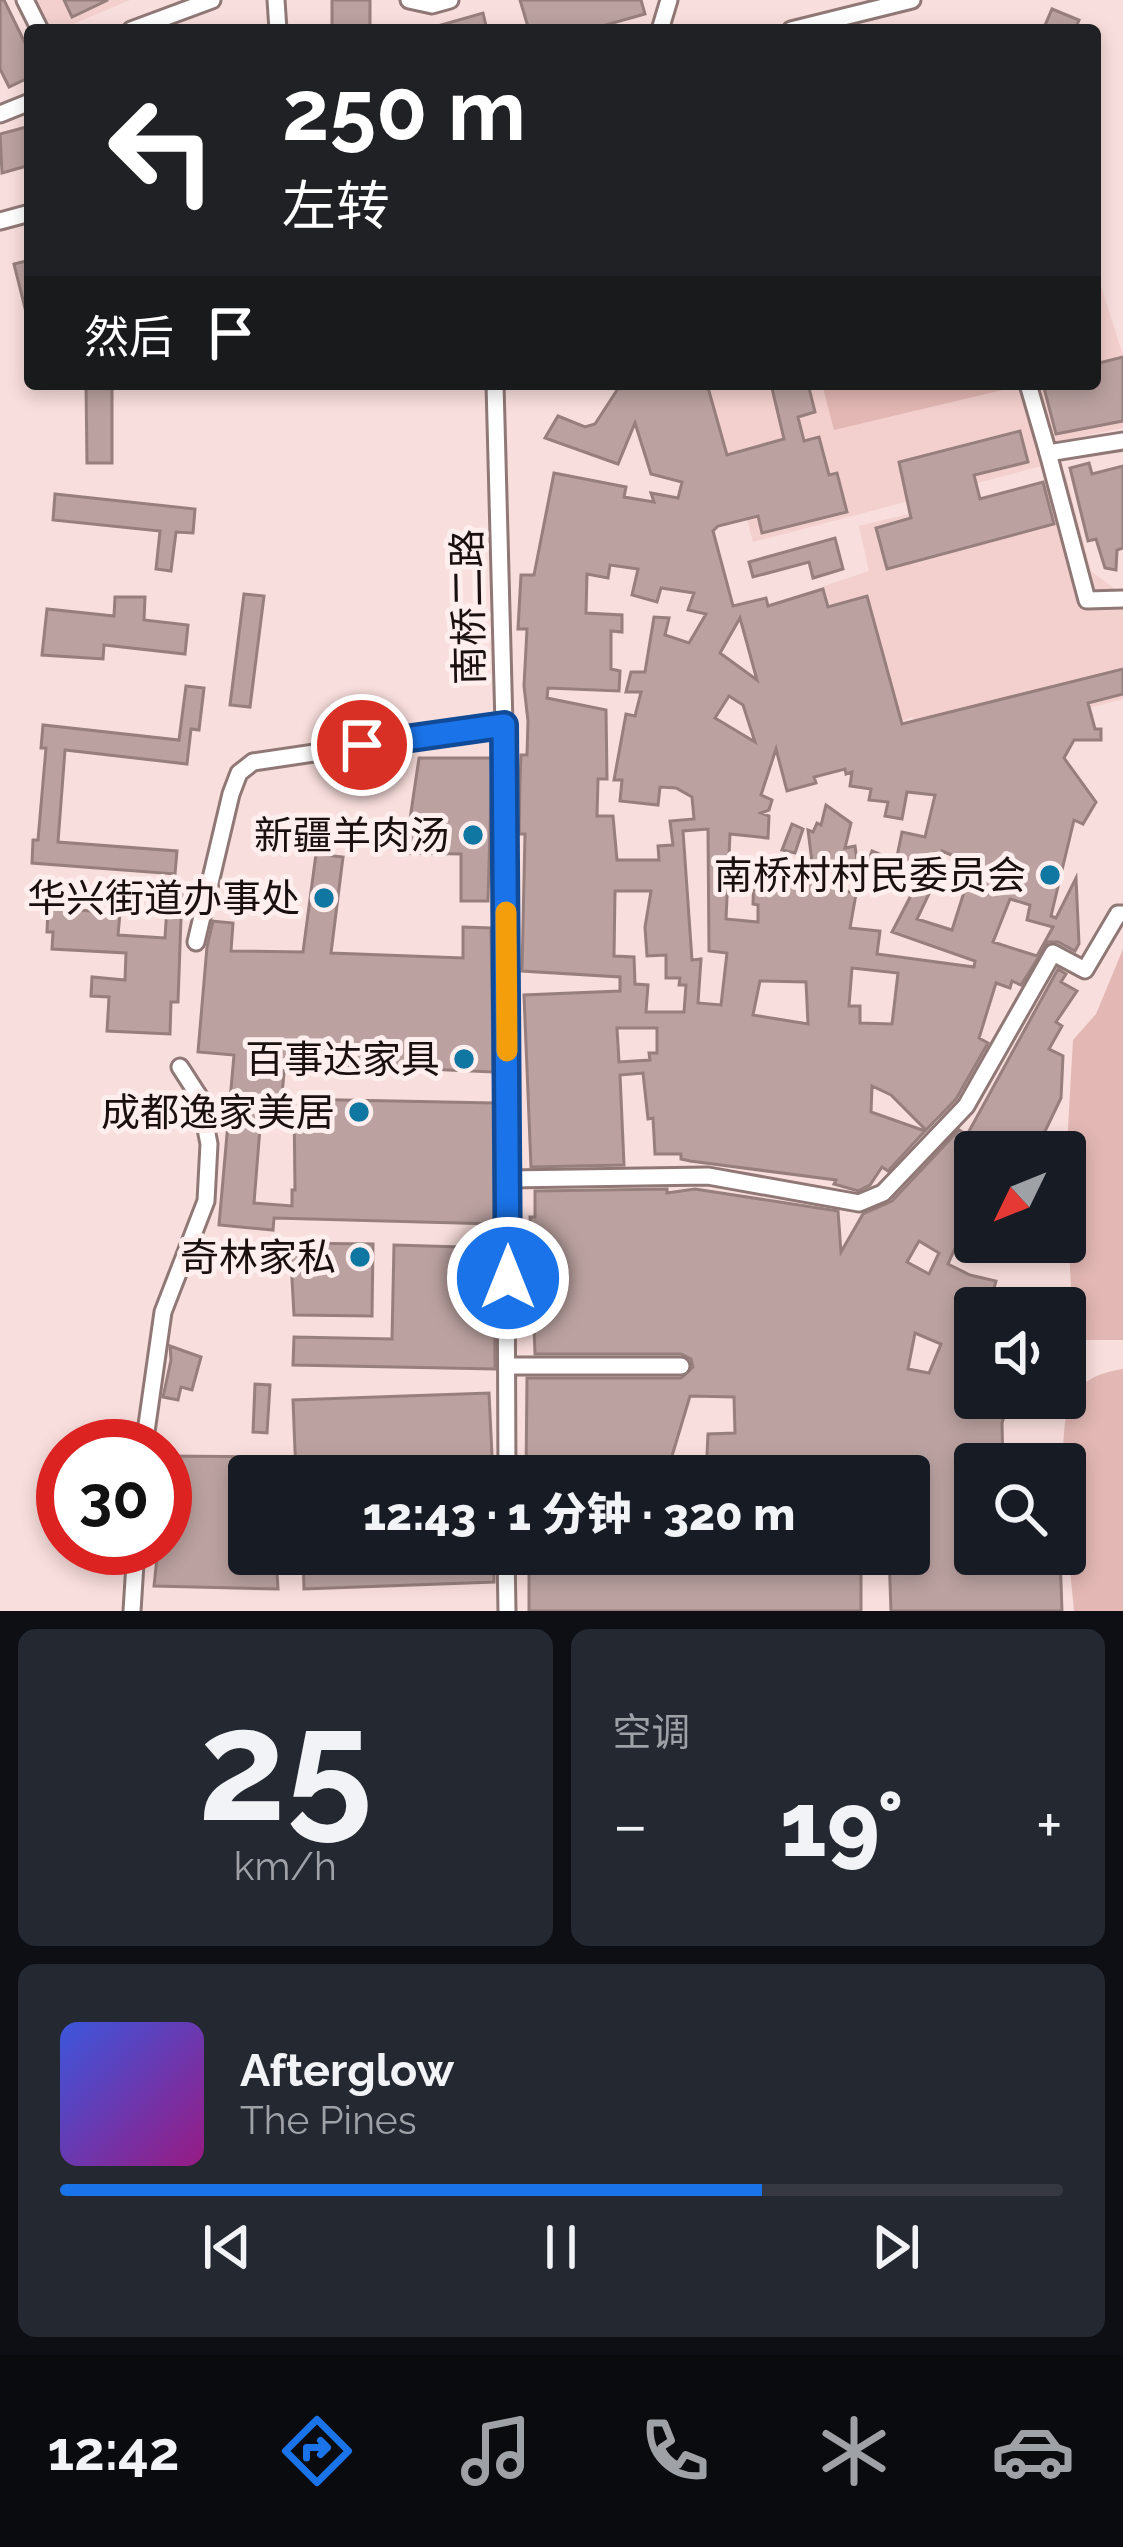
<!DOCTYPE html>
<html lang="zh">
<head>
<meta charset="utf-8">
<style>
  :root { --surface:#171b24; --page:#242831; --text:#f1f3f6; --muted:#9ea1a6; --line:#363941; --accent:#1a73e8 }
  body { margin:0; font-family:Raleway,"Noto Sans SC",sans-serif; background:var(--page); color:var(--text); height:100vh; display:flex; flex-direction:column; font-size:45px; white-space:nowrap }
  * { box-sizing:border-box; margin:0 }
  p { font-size:39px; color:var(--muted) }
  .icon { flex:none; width:66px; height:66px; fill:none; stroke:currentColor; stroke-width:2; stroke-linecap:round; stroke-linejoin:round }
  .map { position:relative; height:1611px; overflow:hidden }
  .drawer { display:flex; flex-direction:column; gap:18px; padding:18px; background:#0d0f14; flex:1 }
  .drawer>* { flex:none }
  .top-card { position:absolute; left:24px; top:24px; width:1077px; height:366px; border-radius:12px; box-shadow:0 6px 18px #0003; background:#202124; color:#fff; overflow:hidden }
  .needle { width:78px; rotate:227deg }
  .controls { position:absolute; left:954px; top:1131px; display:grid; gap:24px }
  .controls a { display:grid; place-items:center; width:132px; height:132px; border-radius:12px; background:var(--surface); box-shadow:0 6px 18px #0003; font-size:60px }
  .speed { position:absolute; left:36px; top:1419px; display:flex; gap:24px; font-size:60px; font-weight:700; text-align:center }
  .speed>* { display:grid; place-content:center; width:156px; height:156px; border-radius:50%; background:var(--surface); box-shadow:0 6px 18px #0003; line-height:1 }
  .speed .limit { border:18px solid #d22; background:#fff; color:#111 }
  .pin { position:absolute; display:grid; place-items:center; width:102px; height:102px; color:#fff; margin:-51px; border:6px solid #fff; border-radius:50%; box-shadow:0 3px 12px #0007 }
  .me { position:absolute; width:132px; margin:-66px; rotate:0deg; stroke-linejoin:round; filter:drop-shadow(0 0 9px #0008) }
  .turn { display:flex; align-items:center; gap:42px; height:252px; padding:0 60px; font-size:54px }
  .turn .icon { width:156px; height:156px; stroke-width:2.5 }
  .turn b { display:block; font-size:84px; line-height:102px }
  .then { display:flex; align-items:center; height:114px; padding:0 60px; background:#0003; gap:24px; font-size:45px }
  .big { font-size:90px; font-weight:800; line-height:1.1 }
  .drawer .tile { flex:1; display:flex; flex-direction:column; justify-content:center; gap:18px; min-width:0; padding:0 42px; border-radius:18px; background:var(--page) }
  .drawer .dial { align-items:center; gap:0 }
  .dial b { font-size:156px; line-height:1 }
  .song { display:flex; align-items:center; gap:36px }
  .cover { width:144px; height:144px; border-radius:18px; background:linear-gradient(135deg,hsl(230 70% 55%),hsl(310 70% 35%)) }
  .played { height:12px; border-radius:6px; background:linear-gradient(90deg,var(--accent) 70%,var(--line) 70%) }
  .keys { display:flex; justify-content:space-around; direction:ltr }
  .heat { display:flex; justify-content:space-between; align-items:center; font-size:66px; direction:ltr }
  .drawer .tiles { flex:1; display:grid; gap:18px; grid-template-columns:1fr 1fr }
  .tile:last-child { grid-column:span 2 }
  .trip { position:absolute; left:228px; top:1455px; width:702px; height:120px; border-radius:12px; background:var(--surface); box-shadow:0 6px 18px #0003; font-weight:800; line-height:120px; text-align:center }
  .menu { display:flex; height:192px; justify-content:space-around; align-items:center; background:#090b0e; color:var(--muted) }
  .menu .icon { width:84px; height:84px }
  .menu .current { color:var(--accent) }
  .menu b { font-size:54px; color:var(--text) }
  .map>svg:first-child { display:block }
  .built { fill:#f3d0cd }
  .green { fill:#e3b8b4 }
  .building { fill:#bba2a0; stroke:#977f7d; stroke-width:3; fill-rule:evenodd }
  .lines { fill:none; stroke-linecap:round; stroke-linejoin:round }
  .minor-casing { stroke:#8f7876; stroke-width:21 }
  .minor { stroke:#fff; stroke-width:15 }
  .route-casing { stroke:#114b97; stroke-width:30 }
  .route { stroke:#1a73e8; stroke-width:21 }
  .slow { stroke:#f59e0b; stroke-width:21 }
  .poi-dot { fill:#1077a2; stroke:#feeeed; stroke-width:4.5 }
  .labels { text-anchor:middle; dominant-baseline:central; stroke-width:10; stroke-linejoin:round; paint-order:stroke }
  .street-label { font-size:39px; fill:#19100f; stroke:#feeeed }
  .poi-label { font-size:39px; fill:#19100f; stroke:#feeeed; text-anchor:end }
</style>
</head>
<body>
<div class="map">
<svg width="1123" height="1611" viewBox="0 0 1123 1611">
  <rect width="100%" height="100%" fill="#f8dedc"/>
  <g class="built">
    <path d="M 34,0 L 130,0 L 59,30 L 49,30 Z"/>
    <path d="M 1095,267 L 1123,355 L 1123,428 L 1039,445 L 1042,466 L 753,542 L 737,481 L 675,384 L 1095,384 Z"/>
    <path d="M 1066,476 L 1091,571 L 1123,595 L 1123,699 L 929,751 L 912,717 L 868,733 L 824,586 L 869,571 L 859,526 Z"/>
  </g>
  <g class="green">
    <path d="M 822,384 L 1014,384 L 1015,387 L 834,430 Z"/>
    <path d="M 1123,949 L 1123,1340 L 1074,1340 L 1065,1180 L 1073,1040 L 1096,1014 Z"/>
    <path d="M 1123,1369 L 1123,1611 L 1074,1611 C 1071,1568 1051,1426 1074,1394 C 1087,1377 1104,1372 1123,1369 Z"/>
  </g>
  <g class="building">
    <path d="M 0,0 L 4,0 L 30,53 L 30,77 L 9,87 L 0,69 Z"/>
    <path d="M 64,0 L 108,0 L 72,17 Z"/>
    <rect x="332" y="0" width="38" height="30"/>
    <path d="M 520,0 L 641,0 L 645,14 L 588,30 L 529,30 Z"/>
    <path d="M 1052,9 L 1079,20 L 1075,30 L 1043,30 Z"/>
    <path d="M 483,13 L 487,30 L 435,30 L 434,27 Z"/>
    <path d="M 30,126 L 30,165 L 2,173 L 0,134 Z"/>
    <path d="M 30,260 L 30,312 L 26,312 L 14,264 Z"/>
    <path d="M 1123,357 L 1123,421 L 1056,434 L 1043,384 L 1095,384 L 1095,364 Z"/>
    <path d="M 86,384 L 112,384 L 112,463 L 87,463 Z"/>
    <path d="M 621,384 L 707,384 L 727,455 L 784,439 L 771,384 L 808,384 L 815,412 L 798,417 L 804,441 L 819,437 L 829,475 L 837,473 L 847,512 L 762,533 L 758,516 L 718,526 L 713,531 L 733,606 L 766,598 L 768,606 L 823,589 L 828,607 L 867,596 L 902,724 L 1123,669 L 1123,694 L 1088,703 L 1095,729 L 1101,729 L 1101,740 L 1074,740 L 1064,758 L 1096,802 L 1083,824 L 1074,820 L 1051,916 L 1056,918 L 1076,878 L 1079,944 L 1075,951 L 1058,942 L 1048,942 L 1021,985 L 1012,981 L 1010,988 L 996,983 L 979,1038 L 988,1043 L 956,1099 L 926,1130 L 891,1095 L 872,1086 L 871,1112 L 925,1131 L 888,1171 L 882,1167 L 870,1185 L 858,1191 L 834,1184 L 836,1180 L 690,1161 L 681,1159 L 681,1154 L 655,1154 L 653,1118 L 648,1119 L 643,1073 L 620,1075 L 624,1165 L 531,1167 L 524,995 L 620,991 L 620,977 L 522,971 L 525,834 L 519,834 L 520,780 L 521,755 L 527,755 L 528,721 L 524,686 L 527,629 L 518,629 L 521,575 L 534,575 L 554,473 L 626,487 L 624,497 L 654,502 L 651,493 L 678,498 L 682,482 L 651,474 L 635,423 L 618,464 L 545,438 L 558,416 L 585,427 L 595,424 ZM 610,565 L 638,569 L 632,595 L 657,602 L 661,588 L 694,593 L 688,610 L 706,614 L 689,643 L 665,635 L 669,618 L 654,617 L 645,672 L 631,672 L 626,692 L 641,692 L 635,716 L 626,714 L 614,780 L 622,780 L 620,801 L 658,805 L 660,787 L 676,788 L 692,797 L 694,819 L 670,821 L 673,845 L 658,846 L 659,860 L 617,860 L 613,816 L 597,816 L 598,779 L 607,779 L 606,710 L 547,698 L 548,688 L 619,691 L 620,671 L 611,669 L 611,631 L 622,632 L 622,615 L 586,613 L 587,574 L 608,578 ZM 740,618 L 757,680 L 720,653 ZM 729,696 L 743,705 L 755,742 L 715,718 ZM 776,749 L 787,791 L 816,783 L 814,777 L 845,769 L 846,774 L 852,772 L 850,786 L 871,789 L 869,800 L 888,802 L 885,816 L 902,819 L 907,792 L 935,795 L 925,837 L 902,832 L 894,871 L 919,880 L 892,932 L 975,961 L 974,967 L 877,954 L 880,931 L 850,928 L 856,894 L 807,879 L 767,890 L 766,894 L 765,872 L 754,872 L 753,904 L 758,905 L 758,922 L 726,919 L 730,834 L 768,838 L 769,816 L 761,813 L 769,810 L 772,800 L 761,795 ZM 708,829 L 709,951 L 727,953 L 721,1005 L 698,1003 L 701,959 L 692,960 L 683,831 ZM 942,851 L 973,864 L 952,930 L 917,919 L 936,879 ZM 615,891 L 651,891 L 645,927 L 647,956 L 666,955 L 666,978 L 680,978 L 679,985 L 686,985 L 684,1012 L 646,1012 L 648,985 L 635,984 L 634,957 L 614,956 ZM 1010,899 L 1030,905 L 1027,920 L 1053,927 L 1037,956 L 993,942 ZM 852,968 L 898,973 L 892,1024 L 860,1023 L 860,1006 L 849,1006 ZM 760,981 L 806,982 L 808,1024 L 753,1015 ZM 617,1028 L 657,1028 L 657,1053 L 649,1053 L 650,1060 L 619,1062 Z"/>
    <path d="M 1020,431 L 1028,462 L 974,475 L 980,499 L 1043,482 L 1054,524 L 887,569 L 876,528 L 911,518 L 899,462 Z"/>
    <path d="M 1089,463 L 1092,474 L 1123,466 L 1123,548 L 1117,550 L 1116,570 L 1105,568 L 1096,539 L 1088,541 L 1070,468 Z"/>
    <path d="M 55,494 L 195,509 L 193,533 L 176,532 L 171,571 L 156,569 L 160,531 L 53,520 Z"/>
    <path d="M 835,538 L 843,569 L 813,578 L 809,562 L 753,577 L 749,562 Z"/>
    <path d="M 244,594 L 264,596 L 250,707 L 230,705 Z"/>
    <path d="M 115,597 L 145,597 L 144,620 L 188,625 L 185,654 L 104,645 L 103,659 L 42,655 L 47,609 L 114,616 Z"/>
    <path d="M 186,686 L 204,688 L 199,730 L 191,729 L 187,764 L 65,750 L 58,842 L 177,851 L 175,874 L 32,863 L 33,840 L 38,840 L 46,748 L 41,748 L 43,725 L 179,740 Z"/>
    <path d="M 419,758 L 492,758 L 488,901 L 461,901 L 461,854 L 405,853 Z"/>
    <path d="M 826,805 L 851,823 L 845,848 L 855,846 L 859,874 L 849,876 L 812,862 L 808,830 L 813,832 L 817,823 L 821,825 Z"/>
    <path d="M 792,824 L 803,829 L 795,853 L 782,850 Z"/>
    <path d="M 872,851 L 894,860 L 889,872 L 868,863 Z"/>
    <path d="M 316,854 L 343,857 L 331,953 L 463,958 L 463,927 L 491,928 L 493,1072 L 285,1063 L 281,1104 L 262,1103 L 254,1203 L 292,1206 L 292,1190 L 295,1190 L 294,1099 L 494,1103 L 494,1224 L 274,1218 L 273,1230 L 219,1225 L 234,1055 L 198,1052 L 207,947 L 213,921 L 233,923 L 231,951 L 303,952 Z"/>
    <path d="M 168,890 L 182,890 L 178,1002 L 171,1002 L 170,1034 L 107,1031 L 109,997 L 91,996 L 92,977 L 125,980 L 126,953 L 52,949 L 53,932 L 47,932 L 48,908 L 120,913 L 118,935 L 165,938 Z"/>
    <path d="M 1058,969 L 1066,974 L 1061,982 L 1077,991 L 1056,1022 L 1062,1026 L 1049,1049 L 1063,1056 L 1061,1098 L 1035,1152 L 975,1152 L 975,1248 L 961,1235 L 948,1264 L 970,1275 L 996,1281 L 993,1292 L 1024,1297 L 1022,1308 L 975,1308 L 975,1366 L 964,1389 L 975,1392 L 975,1398 L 1010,1398 L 1002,1423 L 1003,1464 L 975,1464 L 975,1554 L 1060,1554 L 1062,1611 L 891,1611 L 889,1554 L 909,1554 L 909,1476 L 706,1476 L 708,1434 L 735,1433 L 734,1397 L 690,1396 L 666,1476 L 526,1476 L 527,1378 L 681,1378 L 693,1367 L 691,1359 L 681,1354 L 535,1354 L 530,1217 L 535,1217 L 535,1191 L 667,1189 L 667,1193 L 695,1189 L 838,1211 L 841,1252 L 863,1214 L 892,1201 L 959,1130 L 967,1135 ZM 919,1241 L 939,1253 L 929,1274 L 907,1262 ZM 915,1333 L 941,1344 L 929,1373 L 908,1369 Z"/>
    <path d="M 290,1243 L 373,1244 L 372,1316 L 294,1315 Z"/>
    <path d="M 394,1245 L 494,1248 L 495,1369 L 293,1365 L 294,1337 L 392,1339 Z"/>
    <path d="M 170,1346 L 201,1357 L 192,1390 L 181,1387 L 178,1400 L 163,1397 L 171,1360 Z"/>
    <path d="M 255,1384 L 270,1385 L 267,1433 L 253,1432 Z"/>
    <path d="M 489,1393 L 493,1476 L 296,1476 L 293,1400 Z"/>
    <path d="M 166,1456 L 270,1457 L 272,1476 L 249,1476 L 249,1554 L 276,1554 L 278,1589 L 154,1586 L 158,1548 L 165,1548 Z"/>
    <path d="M 303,1554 L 494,1554 L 494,1582 L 304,1589 Z"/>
    <rect x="529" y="1564" width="332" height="47"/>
  </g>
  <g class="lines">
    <defs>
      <g id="minor">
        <path d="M 25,0 L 40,30"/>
        <path d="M 276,0 L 278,30"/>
        <path d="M 409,0 L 432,5 L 450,0"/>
        <path d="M 131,30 L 212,0"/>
        <path d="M 660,30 L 669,0"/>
        <path d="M 791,30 L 912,0"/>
        <path d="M 0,114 L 30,102"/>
        <path d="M 0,221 L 30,213"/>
        <path d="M 495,384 L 504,725 L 507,1476"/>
        <path d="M 1028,384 L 1048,453 L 1123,441"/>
        <path d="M 1048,453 L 1087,600 L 1123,599"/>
        <path d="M 196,942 L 231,794 L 239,773 L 253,762 L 504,725"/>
        <path d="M 508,1179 L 708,1176 L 859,1203 L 883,1193 L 966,1106 L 1053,953 L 1085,970 L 1118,914 L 1123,914"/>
        <path d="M 507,1366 L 681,1366"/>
        <path d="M 144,1446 L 163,1312 L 206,1201 L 209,1144 L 200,1098 L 180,1067"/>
        <path d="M 506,1554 L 507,1611"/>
        <path d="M 132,1611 L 136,1548"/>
      </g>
    </defs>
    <use href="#minor" class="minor-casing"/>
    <use href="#minor" class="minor"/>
  </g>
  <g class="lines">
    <defs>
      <path id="route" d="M 362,745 L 504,725 L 508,1278"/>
    </defs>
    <use href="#route" class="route-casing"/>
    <use href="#route" class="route"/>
    <path class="slow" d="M 506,912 L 507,1051"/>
  </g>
  <g class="poi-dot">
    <circle cx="473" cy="835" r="12"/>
    <circle cx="1050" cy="875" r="12"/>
    <circle cx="324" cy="898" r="12"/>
    <circle cx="464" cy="1059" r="12"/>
    <circle cx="359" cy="1112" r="12"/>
    <circle cx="360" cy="1257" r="12"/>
  </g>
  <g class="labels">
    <g class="street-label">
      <text transform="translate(468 607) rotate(-91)">南桥二路</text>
    </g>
    <g class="poi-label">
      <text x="449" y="835">新疆羊肉汤</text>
      <text x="1026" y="875">南桥村村民委员会</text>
      <text x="300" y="898">华兴街道办事处</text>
      <text x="440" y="1059">百事达家具</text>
      <text x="335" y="1112">成都逸家美居</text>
      <text x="336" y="1257">奇林家私</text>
    </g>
  </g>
</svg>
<div class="controls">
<a><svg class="needle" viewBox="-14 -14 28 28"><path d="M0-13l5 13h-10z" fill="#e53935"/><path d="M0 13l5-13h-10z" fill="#9ea1a6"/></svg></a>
<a><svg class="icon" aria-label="sound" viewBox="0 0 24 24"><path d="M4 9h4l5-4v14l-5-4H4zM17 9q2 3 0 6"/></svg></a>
<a><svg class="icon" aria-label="search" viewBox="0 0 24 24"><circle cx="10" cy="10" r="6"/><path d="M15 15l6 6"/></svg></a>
</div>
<div class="speed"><div class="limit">30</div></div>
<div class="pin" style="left:362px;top:745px;background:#d93025"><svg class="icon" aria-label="arrive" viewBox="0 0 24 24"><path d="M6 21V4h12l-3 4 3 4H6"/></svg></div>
<svg class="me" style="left:508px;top:1278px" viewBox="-20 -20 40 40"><circle r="17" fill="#1a73e8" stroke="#fff" stroke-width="3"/><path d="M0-11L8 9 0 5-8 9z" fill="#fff"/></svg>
<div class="trip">12:43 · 1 分钟 · 320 m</div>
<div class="top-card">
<div class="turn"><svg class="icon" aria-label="left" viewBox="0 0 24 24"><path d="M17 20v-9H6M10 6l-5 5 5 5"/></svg><div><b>250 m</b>左转</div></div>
<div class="then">然后<svg class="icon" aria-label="arrive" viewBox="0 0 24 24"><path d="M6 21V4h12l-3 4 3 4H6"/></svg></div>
</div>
</div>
<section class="drawer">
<div class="tiles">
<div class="tile dial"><b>25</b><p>km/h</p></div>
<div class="tile"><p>空调</p>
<div class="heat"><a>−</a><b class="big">19°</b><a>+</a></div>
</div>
<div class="tile">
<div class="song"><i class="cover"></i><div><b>Afterglow</b><p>The Pines</p></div></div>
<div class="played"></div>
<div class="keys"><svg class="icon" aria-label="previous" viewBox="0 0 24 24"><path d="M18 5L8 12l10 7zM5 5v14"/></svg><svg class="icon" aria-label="pause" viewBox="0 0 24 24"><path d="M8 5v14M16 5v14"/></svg><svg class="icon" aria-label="next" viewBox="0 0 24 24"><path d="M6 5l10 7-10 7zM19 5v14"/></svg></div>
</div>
</div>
</section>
<nav class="menu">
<b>12:42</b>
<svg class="icon current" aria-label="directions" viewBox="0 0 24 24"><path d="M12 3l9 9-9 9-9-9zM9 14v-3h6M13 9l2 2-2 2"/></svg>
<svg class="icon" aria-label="music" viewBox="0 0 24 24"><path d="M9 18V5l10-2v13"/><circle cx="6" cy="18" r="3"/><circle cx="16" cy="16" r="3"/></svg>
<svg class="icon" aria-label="phone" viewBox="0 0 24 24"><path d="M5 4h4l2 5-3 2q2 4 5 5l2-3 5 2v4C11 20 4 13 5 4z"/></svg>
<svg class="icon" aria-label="climate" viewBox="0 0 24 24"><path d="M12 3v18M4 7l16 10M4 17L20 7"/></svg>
<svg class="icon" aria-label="car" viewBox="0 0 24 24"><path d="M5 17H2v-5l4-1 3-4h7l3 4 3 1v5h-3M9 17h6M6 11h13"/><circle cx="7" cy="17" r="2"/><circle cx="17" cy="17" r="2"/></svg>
</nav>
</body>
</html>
